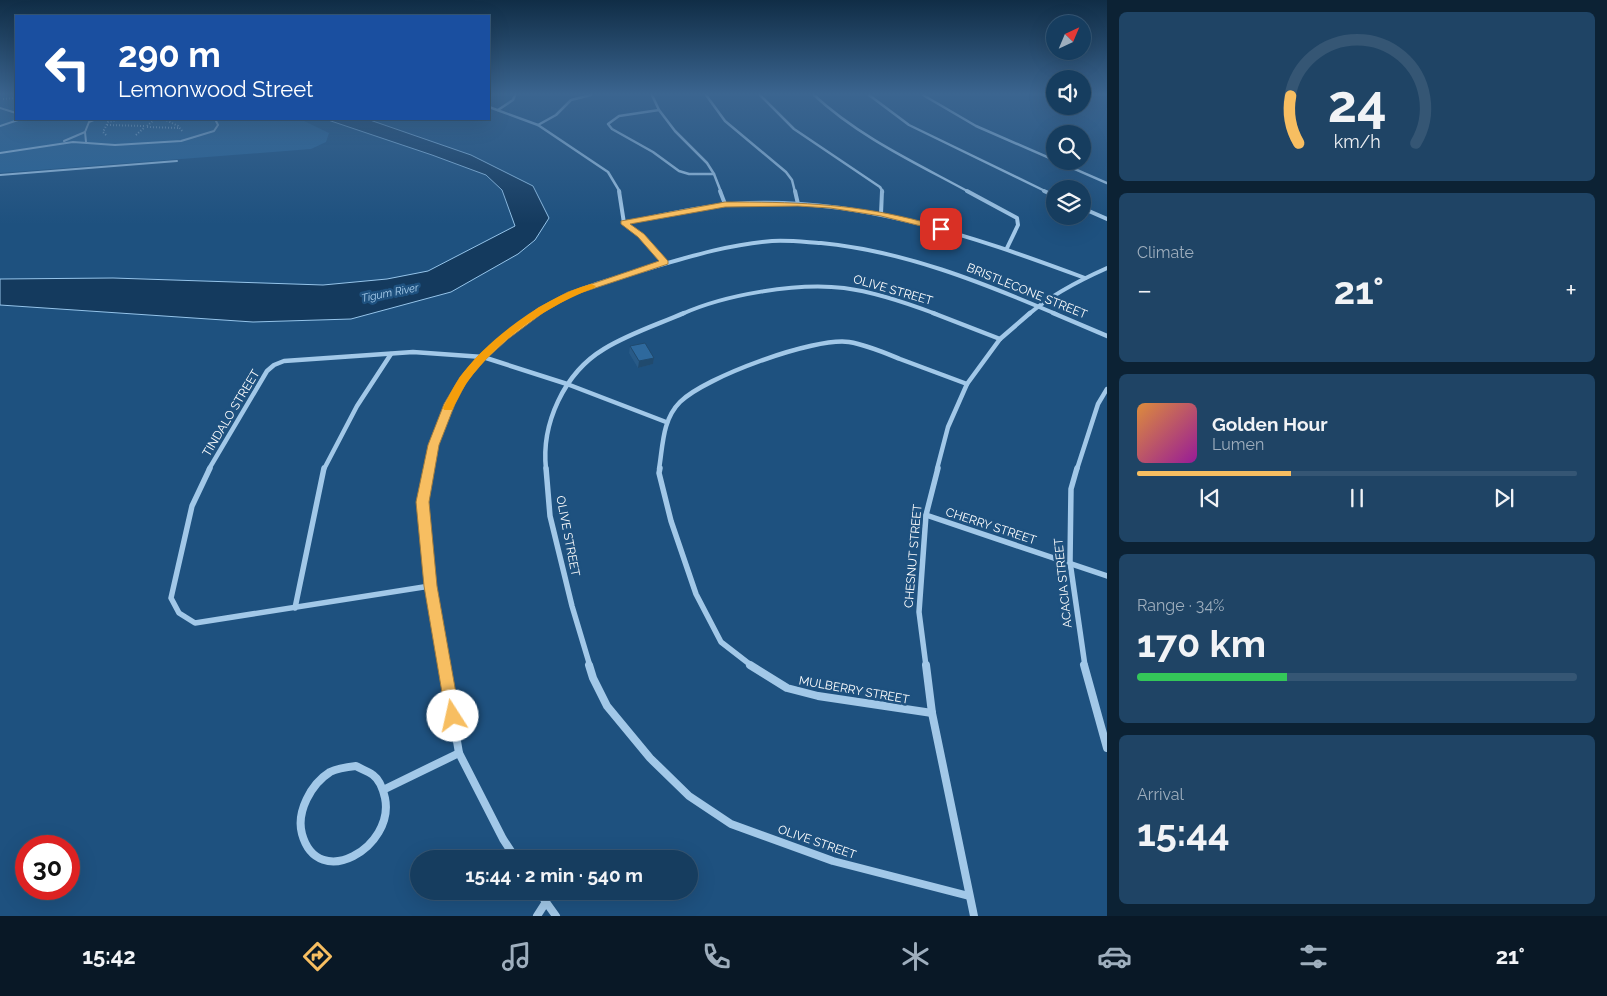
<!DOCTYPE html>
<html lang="en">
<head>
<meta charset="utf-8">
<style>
  :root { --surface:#163d5f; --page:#1f4465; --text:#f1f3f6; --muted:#9eaebd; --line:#355674; --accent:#f7be61 }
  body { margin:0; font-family:Raleway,sans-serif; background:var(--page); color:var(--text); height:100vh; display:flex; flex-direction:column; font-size:19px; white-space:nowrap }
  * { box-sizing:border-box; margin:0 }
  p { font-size:16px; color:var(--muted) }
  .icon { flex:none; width:28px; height:28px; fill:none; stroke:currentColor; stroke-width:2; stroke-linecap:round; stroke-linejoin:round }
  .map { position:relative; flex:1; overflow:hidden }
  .sheet { display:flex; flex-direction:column; gap:12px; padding:12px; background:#0c2234; width:500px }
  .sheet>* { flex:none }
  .top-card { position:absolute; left:15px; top:15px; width:475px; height:105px; border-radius:0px; box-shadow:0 5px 20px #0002,0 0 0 1px var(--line); background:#1a4fa0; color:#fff; overflow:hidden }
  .needle { width:32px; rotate:44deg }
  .fabs { position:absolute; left:1046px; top:15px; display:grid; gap:10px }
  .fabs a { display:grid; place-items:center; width:45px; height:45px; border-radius:50%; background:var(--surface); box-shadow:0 5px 20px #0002,0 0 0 1px var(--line); font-size:25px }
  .speed { position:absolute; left:15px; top:835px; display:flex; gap:10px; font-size:25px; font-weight:700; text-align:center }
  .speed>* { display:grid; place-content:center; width:65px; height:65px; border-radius:50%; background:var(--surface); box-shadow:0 5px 20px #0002,0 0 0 1px var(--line); line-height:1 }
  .speed .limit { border:8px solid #d22; background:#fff; color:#111 }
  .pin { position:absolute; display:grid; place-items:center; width:42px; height:42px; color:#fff; margin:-21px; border-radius:10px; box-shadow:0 2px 8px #0006 }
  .me { position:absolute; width:55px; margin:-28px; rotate:350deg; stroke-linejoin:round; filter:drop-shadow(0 0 4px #0008) }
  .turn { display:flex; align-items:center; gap:18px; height:105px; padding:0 20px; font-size:22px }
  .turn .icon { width:65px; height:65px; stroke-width:2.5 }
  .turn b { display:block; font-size:35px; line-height:42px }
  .big { font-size:38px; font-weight:700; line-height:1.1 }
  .sheet .widget { flex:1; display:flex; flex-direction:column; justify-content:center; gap:8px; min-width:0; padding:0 18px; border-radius:8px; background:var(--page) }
  .sheet .dial { align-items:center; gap:0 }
  .dial svg { height:130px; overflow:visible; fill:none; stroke:var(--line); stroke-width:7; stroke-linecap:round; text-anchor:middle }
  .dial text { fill:var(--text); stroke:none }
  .song { display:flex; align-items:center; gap:15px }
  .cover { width:60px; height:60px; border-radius:8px; background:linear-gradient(135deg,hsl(30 70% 55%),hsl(300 70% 35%)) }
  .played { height:5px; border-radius:2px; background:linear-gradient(90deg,var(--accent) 35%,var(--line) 35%) }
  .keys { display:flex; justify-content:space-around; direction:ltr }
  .heat { display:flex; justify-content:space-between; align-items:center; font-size:28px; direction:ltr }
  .charge { height:8px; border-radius:4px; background:linear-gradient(90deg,#34c759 34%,var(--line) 0) }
  .trip { position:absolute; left:410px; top:850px; width:288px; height:50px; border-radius:25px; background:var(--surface); box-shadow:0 5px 20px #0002,0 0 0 1px var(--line); font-weight:700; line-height:50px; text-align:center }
  .menu { display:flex; height:80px; justify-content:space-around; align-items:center; background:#091826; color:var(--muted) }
  .menu .icon { width:35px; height:35px }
  .menu .selected { color:var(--accent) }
  .menu b { font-size:22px; color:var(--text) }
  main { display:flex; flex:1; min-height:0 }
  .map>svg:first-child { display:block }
  .green { fill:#286497 }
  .water { fill:#143a5e; stroke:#95c4ea }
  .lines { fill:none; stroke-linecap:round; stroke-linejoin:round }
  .path { stroke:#a2c8e8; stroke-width:2; stroke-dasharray:1 2; stroke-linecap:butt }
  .lane { stroke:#a2c8e8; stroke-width:2 }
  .street-far4 { stroke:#a2c8e8; stroke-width:2.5 }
  .street-far3 { stroke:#a2c8e8; stroke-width:4 }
  .street-far2 { stroke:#a2c8e8; stroke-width:4.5 }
  .street-far1 { stroke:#a2c8e8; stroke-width:5.5 }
  .street { stroke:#a2c8e8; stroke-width:8 }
  .wall { fill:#285a87 }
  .shaded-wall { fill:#204a6e }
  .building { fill:#2e699d; stroke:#204a6e }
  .route { fill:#f7be61; stroke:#a17c3f }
  .slow { fill:#f59e0b }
  .labels { text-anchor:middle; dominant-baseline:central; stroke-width:5; stroke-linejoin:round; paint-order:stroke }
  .far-water-label { font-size:11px; font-style:italic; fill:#add2f0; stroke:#1e517f }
  .street-label { font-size:12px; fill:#fff; stroke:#1e517f }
</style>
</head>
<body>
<main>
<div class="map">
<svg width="1107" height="916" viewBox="0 0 1107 916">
  <rect width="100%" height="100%" fill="#1e517f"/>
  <path class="green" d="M 0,95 L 16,95 L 16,119 L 300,119 L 329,133 L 326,142 L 311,149 L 0,173 Z"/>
  <path class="water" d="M 325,119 L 367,119 L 471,155 L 533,186 L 549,218 L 535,240 L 518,254 L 451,292 L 351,319 L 253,322 L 0,305 L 0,279 L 113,278 L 323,285 L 387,279 L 428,271 L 515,226 L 502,190 L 486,175 L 432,155 Z"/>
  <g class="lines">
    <g class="path">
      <path d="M 3,99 L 16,98"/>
      <path d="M 164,119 L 178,126 L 183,132"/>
      <path d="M 107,125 L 144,126"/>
      <path d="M 147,126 L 155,119"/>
      <path d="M 147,127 L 179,128"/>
      <path d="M 106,135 L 103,132 L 108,122 L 123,119"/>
      <path d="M 136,135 L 145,127"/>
    </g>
    <g class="lane">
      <path d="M 0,108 L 16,113"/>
      <path d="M 0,126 L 21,119"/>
      <path d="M 64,141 L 85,132"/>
      <path d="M 86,142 L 85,132 L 89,122 L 96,119"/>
      <path d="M 0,153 L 73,142 L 115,145 L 181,141 L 214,131 L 218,125 L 215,119"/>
      <path d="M 0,175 L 177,161"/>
    </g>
    <g class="street-far4">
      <path d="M 652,95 L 659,110 L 675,131 L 707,163 L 714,174 L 721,192"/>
      <path d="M 706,95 L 725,121 L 786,172 L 792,180 L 795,192"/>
      <path d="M 760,95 L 794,129 L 880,187 L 883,192"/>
      <path d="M 814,95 C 859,137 916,163 969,192"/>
      <path d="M 869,95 L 909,125 L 1047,192"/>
      <path d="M 923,95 L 976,126 L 1107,183"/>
      <path d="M 489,107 L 538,125 L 608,172 L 620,192"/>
      <path d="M 498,110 L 513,100 L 515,95"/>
      <path d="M 659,110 L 619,116 L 608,124 L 612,129 L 653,152 L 679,171 L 689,174 L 714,174"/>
      <path d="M 538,125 L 556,115 L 571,100 L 591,95"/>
    </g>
    <g class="street-far3">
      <path d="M 619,191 L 624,223"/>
      <path d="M 720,191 L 725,204"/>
      <path d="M 795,191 L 798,204"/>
      <path d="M 967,191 L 1017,218 L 1018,225 L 1007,248"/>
      <path d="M 1044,191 L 1055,196"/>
      <path d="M 1082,208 L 1107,219"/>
      <path d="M 881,214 L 882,191"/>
      <path d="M 624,223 C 660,216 696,207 732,204 C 855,195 972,236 1085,278"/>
      <path d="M 624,223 L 641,236 L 665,262"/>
      <path d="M 535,314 C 567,290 609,280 647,269 C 688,257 730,244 772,241 C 789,240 805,242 821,243 C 904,251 981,282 1056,314"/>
      <path d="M 682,314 C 724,295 797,282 844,288 C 875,292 907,303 936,314"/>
      <path d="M 1029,314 C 1051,295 1080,280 1107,268"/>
    </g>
    <g class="street-far2">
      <path d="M 933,313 L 1000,339"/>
      <path d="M 1053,313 L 1107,336"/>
      <path d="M 209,469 L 267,371 L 274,365 L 284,361 L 413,352 L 483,357 L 567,384 L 666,422"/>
      <path d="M 324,469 L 357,406 L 391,354"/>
      <path d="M 428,469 C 443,393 476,358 537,313"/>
      <path d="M 546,469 C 541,424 564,373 604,349 C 628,334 659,324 684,313"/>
      <path d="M 659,469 C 663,446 662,420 680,402 C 705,377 814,337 849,342 C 867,345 883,352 900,359 C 922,367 945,376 967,384"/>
      <path d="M 937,469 L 948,427 L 967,384 L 1000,339 L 1030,313"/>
      <path d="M 1077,469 L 1098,404 L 1107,389"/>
    </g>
    <g class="street-far1">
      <path d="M 210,468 L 192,506 L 171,598 L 179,613 L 195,623 L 430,586"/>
      <path d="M 429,468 L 422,502 L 430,586 L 444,666"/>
      <path d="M 546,468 L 550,516 L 572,606 L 590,666"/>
      <path d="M 660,468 L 659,473 L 671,521 L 696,594 L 721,642 L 752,666"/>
      <path d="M 1077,468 L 1071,489 L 1070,562 L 1085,666"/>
      <path d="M 926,515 L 1107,576"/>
      <path d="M 295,608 L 324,468"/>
      <path d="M 926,666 L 919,612 L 926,515 L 938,468"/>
    </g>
    <g class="street">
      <path d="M 444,665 L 459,753 L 503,839 L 516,859"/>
      <path d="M 589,665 L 593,678 L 607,706 L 650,758 L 689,796 L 731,824 L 833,861 L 969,896"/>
      <path d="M 750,665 L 787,688 L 818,696 L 932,713"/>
      <path d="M 926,665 L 932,713 L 974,916"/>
      <path d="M 1084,665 L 1107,748"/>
      <path d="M 356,766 C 361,769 368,771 373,775 C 380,780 383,789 385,798 C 395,847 318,892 302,834 C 296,812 311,784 330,772 C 338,768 347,767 356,766 Z"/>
      <path d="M 385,789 L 459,753"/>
      <path d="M 538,891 L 556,916"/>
      <path d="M 537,916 L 546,902"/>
    </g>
  </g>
  <path class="wall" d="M 630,346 L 654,358 L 653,364 L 638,368 L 629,353 Z"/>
  <path class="shaded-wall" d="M 654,358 L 653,364 L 638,368 L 639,361 Z"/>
  <path class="building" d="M 645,343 L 654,358 L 639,361 L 630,346 Z"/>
  <linearGradient id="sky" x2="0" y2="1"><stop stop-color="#102d46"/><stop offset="0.42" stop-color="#3b6590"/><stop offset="1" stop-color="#3b6590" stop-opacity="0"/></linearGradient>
  <rect width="1107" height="224" fill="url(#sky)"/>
  <path class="route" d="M 725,202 C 791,202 847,203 912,219 C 922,222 936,223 944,229 L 941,231 L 881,216 L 830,208 L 798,206 L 725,207 L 630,224 L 644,234 L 668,261 L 668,264 L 574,295 L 544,312 L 508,339 L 486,359 L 467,381 L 455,404 L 439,445 L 429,502 L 437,586 L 460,716 L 458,722 L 453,724 L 447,722 L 424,586 L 416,502 L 428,445 L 444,404 L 460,377 L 479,355 L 502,335 L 538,308 L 568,292 L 659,261 L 638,237 L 621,224 L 621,221 Z"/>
  <path class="slow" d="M 591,284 L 596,286 L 594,288 C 546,306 499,339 469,380 C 462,389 457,401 452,410 L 444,410 L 443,408 C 448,398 453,387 460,377 C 487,339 546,296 591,284 Z"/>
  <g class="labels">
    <g class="far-water-label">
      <text transform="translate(390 293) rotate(-11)">Tigum River</text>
    </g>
    <g class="street-label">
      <text transform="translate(893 290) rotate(16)">OLIVE STREET</text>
      <text transform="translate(1027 291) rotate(22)">BRISTLECONE STREET</text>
      <text transform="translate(231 413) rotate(-59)">TINDALO STREET</text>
      <text transform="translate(991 526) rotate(18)">CHERRY STREET</text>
      <text transform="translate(568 536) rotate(79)">OLIVE STREET</text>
      <text transform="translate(913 556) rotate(-85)">CHESNUT STREET</text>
      <text transform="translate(1063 583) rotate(-96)">ACACIA STREET</text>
      <text transform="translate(854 690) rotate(10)">MULBERRY STREET</text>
      <text transform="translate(817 842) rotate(19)">OLIVE STREET</text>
    </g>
  </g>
</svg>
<div class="fabs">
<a><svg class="needle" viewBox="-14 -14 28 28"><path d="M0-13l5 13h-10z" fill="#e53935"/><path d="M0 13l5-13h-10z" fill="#9eaebd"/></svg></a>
<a><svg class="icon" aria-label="sound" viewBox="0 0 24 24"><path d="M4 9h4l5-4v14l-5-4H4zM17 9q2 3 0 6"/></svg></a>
<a><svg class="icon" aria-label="search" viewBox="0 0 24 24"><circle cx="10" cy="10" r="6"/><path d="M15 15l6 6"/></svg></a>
<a><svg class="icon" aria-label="layers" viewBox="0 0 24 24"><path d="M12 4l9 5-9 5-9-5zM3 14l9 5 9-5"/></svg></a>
</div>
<div class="speed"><div class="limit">30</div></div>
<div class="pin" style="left:941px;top:229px;background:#d93025"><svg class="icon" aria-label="arrive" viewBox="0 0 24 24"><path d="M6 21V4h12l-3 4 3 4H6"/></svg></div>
<svg class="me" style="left:453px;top:716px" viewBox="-20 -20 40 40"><circle r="19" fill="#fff"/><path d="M0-13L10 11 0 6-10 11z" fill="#f7be61"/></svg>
<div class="trip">15:44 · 2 min · 540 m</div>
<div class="top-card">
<div class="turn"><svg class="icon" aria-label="left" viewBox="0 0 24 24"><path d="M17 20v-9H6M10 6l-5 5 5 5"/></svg><div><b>290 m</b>Lemonwood Street</div></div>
</div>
</div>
<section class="sheet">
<div class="widget dial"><svg viewBox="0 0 100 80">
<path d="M14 69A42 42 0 1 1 86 69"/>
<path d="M14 69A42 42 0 0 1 9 40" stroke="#f7be61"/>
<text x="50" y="56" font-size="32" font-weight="700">24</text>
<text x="50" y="72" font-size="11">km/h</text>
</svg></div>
<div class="widget"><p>Climate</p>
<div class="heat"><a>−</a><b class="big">21°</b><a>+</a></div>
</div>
<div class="widget">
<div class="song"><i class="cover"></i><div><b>Golden Hour</b><p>Lumen</p></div></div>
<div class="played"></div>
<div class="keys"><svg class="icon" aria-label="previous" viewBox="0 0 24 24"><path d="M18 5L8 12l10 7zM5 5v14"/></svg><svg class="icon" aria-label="pause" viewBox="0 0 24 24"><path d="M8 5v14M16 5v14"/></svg><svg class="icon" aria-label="next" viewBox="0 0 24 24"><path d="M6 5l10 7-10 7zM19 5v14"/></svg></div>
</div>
<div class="widget"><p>Range · 34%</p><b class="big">170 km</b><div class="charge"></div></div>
<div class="widget"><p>Arrival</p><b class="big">15:44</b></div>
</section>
</main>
<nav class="menu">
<b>15:42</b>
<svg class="icon selected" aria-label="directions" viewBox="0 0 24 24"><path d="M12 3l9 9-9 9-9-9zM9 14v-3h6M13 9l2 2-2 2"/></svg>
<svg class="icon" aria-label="music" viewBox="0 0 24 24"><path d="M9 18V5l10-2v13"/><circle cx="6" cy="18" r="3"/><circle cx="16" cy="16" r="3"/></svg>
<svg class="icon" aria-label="phone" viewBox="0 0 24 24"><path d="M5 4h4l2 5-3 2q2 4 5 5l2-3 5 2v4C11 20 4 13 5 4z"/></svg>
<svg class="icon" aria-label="climate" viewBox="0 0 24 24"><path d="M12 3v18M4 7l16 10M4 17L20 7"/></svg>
<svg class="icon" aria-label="car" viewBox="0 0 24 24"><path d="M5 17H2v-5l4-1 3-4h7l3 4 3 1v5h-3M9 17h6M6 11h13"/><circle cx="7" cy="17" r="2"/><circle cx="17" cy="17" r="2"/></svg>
<svg class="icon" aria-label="filters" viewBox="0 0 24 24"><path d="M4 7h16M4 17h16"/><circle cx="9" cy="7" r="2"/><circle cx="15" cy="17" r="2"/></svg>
<b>21°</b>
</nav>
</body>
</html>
